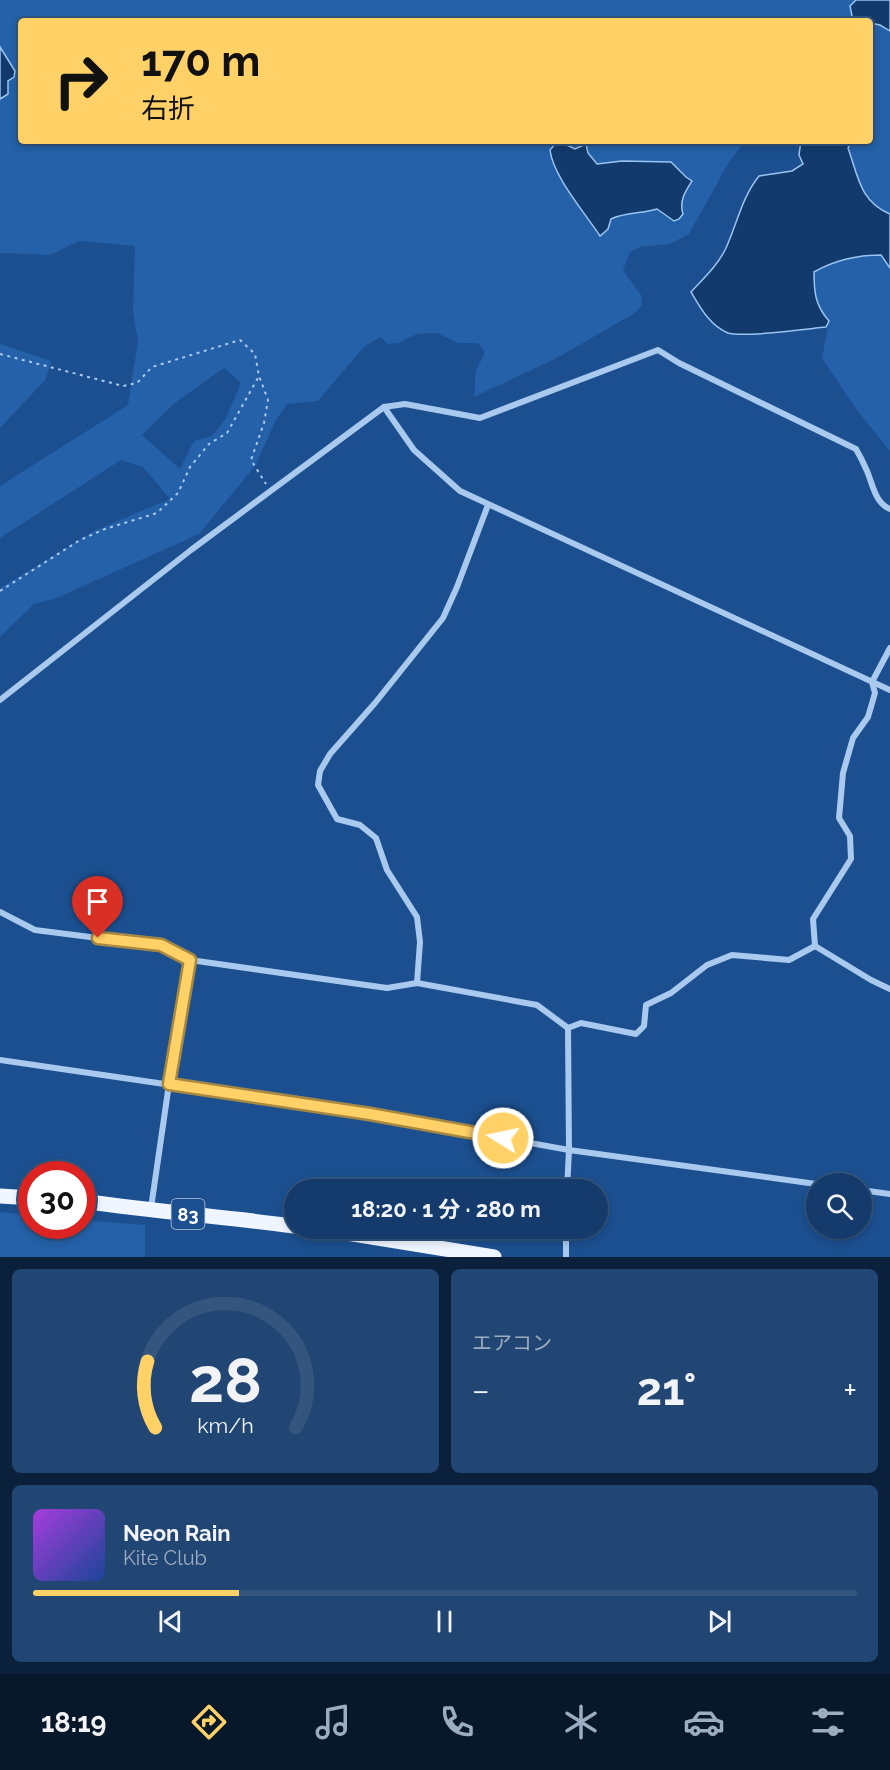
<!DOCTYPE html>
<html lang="ja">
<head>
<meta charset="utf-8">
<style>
  :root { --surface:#143b6b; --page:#214673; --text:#f1f3f6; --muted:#9dadc1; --line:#33557e; --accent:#ffd166 }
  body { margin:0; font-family:Raleway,"Noto Sans JP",sans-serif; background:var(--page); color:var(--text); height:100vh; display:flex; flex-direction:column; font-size:22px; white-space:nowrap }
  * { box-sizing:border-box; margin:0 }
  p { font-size:20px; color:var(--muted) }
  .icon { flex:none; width:33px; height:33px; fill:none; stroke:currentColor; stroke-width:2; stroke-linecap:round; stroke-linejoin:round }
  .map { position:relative; height:1257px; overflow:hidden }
  .drawer { display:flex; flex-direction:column; gap:12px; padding:12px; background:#0b203b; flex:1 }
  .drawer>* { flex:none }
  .hud { position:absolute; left:18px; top:18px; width:855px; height:126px; border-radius:6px; box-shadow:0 3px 9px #0003,0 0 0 2px var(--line); background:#ffd166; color:#111; overflow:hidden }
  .controls { position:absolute; left:806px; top:1173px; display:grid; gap:12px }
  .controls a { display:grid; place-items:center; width:66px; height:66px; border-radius:50%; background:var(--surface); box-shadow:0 3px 9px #0003,0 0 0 2px var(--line); font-size:30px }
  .speed { position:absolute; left:18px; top:1161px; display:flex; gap:12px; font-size:30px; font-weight:700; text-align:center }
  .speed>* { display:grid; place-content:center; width:78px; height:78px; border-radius:50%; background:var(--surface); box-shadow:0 3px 9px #0003,0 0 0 2px var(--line); line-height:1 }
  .speed .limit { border:9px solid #d22; background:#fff; color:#111 }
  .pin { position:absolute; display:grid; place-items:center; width:51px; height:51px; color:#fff; margin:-62px -26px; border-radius:50% 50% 50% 0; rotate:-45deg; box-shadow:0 0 6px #0007 }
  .pin .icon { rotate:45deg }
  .me { position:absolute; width:66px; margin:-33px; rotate:280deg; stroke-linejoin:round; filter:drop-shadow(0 0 4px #0008) }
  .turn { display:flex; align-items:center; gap:21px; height:126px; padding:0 24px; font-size:27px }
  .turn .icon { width:78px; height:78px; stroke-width:2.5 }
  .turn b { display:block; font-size:42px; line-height:51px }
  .big { font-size:45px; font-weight:700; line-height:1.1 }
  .drawer .tile { flex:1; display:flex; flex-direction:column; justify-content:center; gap:9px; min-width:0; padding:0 21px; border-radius:9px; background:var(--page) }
  .drawer .dial { align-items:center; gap:0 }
  .dial svg { height:156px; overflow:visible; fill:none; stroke:var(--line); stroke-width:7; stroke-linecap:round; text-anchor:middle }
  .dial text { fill:var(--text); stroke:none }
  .song { display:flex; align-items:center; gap:18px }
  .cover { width:72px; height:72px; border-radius:9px; background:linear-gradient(135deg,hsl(280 70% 55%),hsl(220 70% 35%)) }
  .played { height:6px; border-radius:3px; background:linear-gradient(90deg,var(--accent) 25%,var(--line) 25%) }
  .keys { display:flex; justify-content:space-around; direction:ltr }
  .heat { display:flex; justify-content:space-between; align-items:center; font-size:33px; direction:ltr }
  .drawer .tiles { flex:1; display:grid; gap:12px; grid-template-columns:1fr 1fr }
  .tile:last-child { grid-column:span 2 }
  .trip { position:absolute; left:284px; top:1179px; width:324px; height:60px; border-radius:30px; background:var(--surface); box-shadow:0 3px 9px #0003,0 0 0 2px var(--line); font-weight:700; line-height:60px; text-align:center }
  .tabs { display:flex; height:96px; justify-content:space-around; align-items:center; background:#08182b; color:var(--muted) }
  .tabs .icon { width:42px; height:42px }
  .tabs .current { color:var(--accent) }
  .tabs b { font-size:27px; color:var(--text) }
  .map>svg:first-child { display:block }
  .green { fill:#2461a8; fill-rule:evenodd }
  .water { fill:#123a6d; stroke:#9cc4f0; stroke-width:1.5 }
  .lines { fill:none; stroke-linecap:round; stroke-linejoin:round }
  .path { stroke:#a9c9ee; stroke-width:2; stroke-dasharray:3 4.5; stroke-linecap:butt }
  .minor { stroke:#a9c9ee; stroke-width:6 }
  .primary { stroke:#f0f6ff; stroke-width:15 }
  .route-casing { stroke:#a68842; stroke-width:15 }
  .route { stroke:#ffd166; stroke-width:10 }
  .labels { text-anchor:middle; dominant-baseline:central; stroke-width:6; stroke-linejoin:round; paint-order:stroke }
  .shield { fill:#1b4f8f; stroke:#bbcadd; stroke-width:1.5 }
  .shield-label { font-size:18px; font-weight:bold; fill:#fff }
</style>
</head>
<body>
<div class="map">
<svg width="890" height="1257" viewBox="0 0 890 1257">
  <rect width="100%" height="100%" fill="#1b4f8f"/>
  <g class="green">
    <path d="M 0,0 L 856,0 L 850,6 L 853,21 L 21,21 L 21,141 L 558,141 L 550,150 C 553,176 585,214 600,236 L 608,229 L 611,219 C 626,212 642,214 657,209 L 663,215 L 681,206 L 684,193 L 692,181 L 686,177 L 671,162 L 622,161 L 597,164 L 588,153 L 559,141 L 745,141 L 729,162 L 689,234 L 670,244 L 640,247 L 630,252 L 623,270 L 641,295 L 642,305 L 635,313 L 555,359 L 474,397 L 476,370 L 485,353 L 478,343 L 458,343 L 437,333 L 417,334 L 399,343 L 388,344 L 380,337 L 364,347 L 318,401 L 287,404 L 276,420 L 255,466 L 199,534 L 57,598 L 34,604 L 0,637 L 0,588 L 94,531 L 170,499 L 143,467 L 121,460 L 0,538 L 0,486 L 128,405 L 138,341 L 133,312 L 135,246 L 79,241 L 50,255 L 0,253 L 0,99 L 15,71 L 0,47 ZM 224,368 L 241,383 L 225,420 L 212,436 L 194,441 L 180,469 L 142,435 L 176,402 Z"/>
    <path d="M 870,23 L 880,25 L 890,31 L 890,214 C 860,202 858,176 848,148 L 852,141 L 870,141 Z"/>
    <path d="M 864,255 L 881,255 L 890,268 L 890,451 L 856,409 L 822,358 L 829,321 C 815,305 815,292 814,272 L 829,263 Z"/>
    <path d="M 0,344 L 51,361 L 46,379 L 0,428 Z"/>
    <path d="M 0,1212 L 31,1215 L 32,1226 L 82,1226 L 83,1220 L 145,1225 L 145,1257 L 0,1257 Z"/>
  </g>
  <g class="water">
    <path d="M 856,0 L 890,0 L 890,31 L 880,25 L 870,23 L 870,21 L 853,21 L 850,6 Z"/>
    <path d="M 0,47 L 15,71 L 14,77 L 8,81 L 8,94 L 0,99 Z"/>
    <path d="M 558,141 L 575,149 L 586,144 L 588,153 L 597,164 L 622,161 L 671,162 L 686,177 L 692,181 C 685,192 679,201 683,214 L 679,219 L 674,221 L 657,209 C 641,214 626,212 611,219 L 608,229 L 600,236 C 585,213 553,176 550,150 Z"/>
    <path d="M 801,141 L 852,141 L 848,148 C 858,176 860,202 890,214 L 890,268 L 881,255 C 857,255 835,260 814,272 C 814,292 815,305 829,321 L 826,327 C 806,329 743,338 728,333 C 710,326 700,307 691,292 C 704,278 718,265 726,248 C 737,224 742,197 759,176 L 792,171 L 803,164 L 799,155 Z"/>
  </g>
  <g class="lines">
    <g class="path">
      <path d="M 0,354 L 123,386 L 137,383 L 152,367 L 240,340 L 255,354 L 259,376 L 268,400 L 264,423 L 251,460 L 266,484"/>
      <path d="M 0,591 L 80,540 L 105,529 L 157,513 L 178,493 L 190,467 L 209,444 L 227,433 L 259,376"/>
    </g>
    <g class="minor">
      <path d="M 384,407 L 414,450 L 460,491 L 890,690"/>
      <path d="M 0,700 L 191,550 L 384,407 L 405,404 L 480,418 L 658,350 L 679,363 L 856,449 C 860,456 864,464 867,471 C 873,485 875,503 890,509"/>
      <path d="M 0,912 L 35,930 L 161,946 L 190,960 L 387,988 L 417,983 L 537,1005 L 568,1028"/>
      <path d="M 815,946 L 813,919 L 851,859 L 850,836 L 839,818 L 843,773 L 853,738 L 868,717 L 875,693 L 872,682 L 890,648"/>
      <path d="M 815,946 L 871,980 L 890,989"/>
      <path d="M 417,983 L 420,942 L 417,917 L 387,870 L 376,838 L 360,825 L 337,819 L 318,785 L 320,771 L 330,754 L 375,703 L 443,618 L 457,587 L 488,505"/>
      <path d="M 568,1028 L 581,1023 L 636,1034 L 644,1026 L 646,1005 L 671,993 L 707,965 L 732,955 L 789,960 L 815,946"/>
      <path d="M 0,1060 L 370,1114 L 569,1150 L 816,1184"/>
      <path d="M 567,1190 L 569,1150 L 568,1028"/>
      <path d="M 861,1190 L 890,1194"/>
      <path d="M 151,1208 L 169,1084 L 190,960"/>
      <path d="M 566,1257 L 566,1228"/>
    </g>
    <g class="primary">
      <path d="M 0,1196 L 32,1198"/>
      <path d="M 82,1201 C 153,1211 224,1217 294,1226"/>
      <path d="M 316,1228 L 494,1257"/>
    </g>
  </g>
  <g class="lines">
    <defs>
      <path id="route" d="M 98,938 L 161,945 L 190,960 L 169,1084 L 370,1114 L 503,1138"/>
    </defs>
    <use href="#route" class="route-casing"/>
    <use href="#route" class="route"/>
  </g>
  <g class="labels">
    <rect class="shield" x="171.5" y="1199" width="33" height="30" rx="4.5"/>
    <g class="shield-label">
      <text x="188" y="1214">83</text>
    </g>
  </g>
</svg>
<div class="controls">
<a><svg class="icon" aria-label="search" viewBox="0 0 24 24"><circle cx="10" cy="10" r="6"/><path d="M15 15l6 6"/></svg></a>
</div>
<div class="speed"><div class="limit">30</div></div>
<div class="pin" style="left:98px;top:938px;background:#d93025"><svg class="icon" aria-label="arrive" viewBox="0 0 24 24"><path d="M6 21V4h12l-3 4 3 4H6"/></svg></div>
<svg class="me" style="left:503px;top:1138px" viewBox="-20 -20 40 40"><circle r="17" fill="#ffd166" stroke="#fff" stroke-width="3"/><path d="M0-11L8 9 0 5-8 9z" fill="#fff"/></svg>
<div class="trip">18:20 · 1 分 · 280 m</div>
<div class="hud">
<div class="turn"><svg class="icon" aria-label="right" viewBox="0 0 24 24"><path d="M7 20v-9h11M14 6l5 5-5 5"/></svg><div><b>170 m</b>右折</div></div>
</div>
</div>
<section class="drawer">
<div class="tiles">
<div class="tile dial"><svg viewBox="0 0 100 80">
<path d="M14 69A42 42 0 1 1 86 69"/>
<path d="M14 69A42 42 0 0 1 10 35" stroke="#ffd166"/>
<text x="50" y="56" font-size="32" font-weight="700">28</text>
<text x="50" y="72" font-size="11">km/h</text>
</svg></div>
<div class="tile"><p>エアコン</p>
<div class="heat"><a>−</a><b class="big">21°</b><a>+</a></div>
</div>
<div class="tile">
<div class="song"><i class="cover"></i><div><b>Neon Rain</b><p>Kite Club</p></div></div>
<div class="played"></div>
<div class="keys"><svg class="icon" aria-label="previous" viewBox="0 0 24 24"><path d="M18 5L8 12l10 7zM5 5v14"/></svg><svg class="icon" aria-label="pause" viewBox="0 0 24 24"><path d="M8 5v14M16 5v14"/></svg><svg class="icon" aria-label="next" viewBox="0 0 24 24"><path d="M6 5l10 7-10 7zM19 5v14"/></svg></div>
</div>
</div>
</section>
<nav class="tabs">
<b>18:19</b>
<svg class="icon current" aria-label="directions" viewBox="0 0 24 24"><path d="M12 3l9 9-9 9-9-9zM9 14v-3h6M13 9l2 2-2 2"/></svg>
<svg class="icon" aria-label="music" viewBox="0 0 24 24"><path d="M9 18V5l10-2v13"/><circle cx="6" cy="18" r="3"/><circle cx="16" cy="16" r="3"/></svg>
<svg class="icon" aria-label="phone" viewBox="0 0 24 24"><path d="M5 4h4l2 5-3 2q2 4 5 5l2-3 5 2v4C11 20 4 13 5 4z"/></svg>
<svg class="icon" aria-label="climate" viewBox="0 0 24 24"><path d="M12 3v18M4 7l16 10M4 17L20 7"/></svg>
<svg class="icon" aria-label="car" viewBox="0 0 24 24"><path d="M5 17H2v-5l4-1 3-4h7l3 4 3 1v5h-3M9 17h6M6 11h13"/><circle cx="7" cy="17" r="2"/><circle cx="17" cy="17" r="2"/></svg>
<svg class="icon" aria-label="filters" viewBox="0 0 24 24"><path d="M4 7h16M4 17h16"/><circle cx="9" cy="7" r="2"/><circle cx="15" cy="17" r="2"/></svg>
</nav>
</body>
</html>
